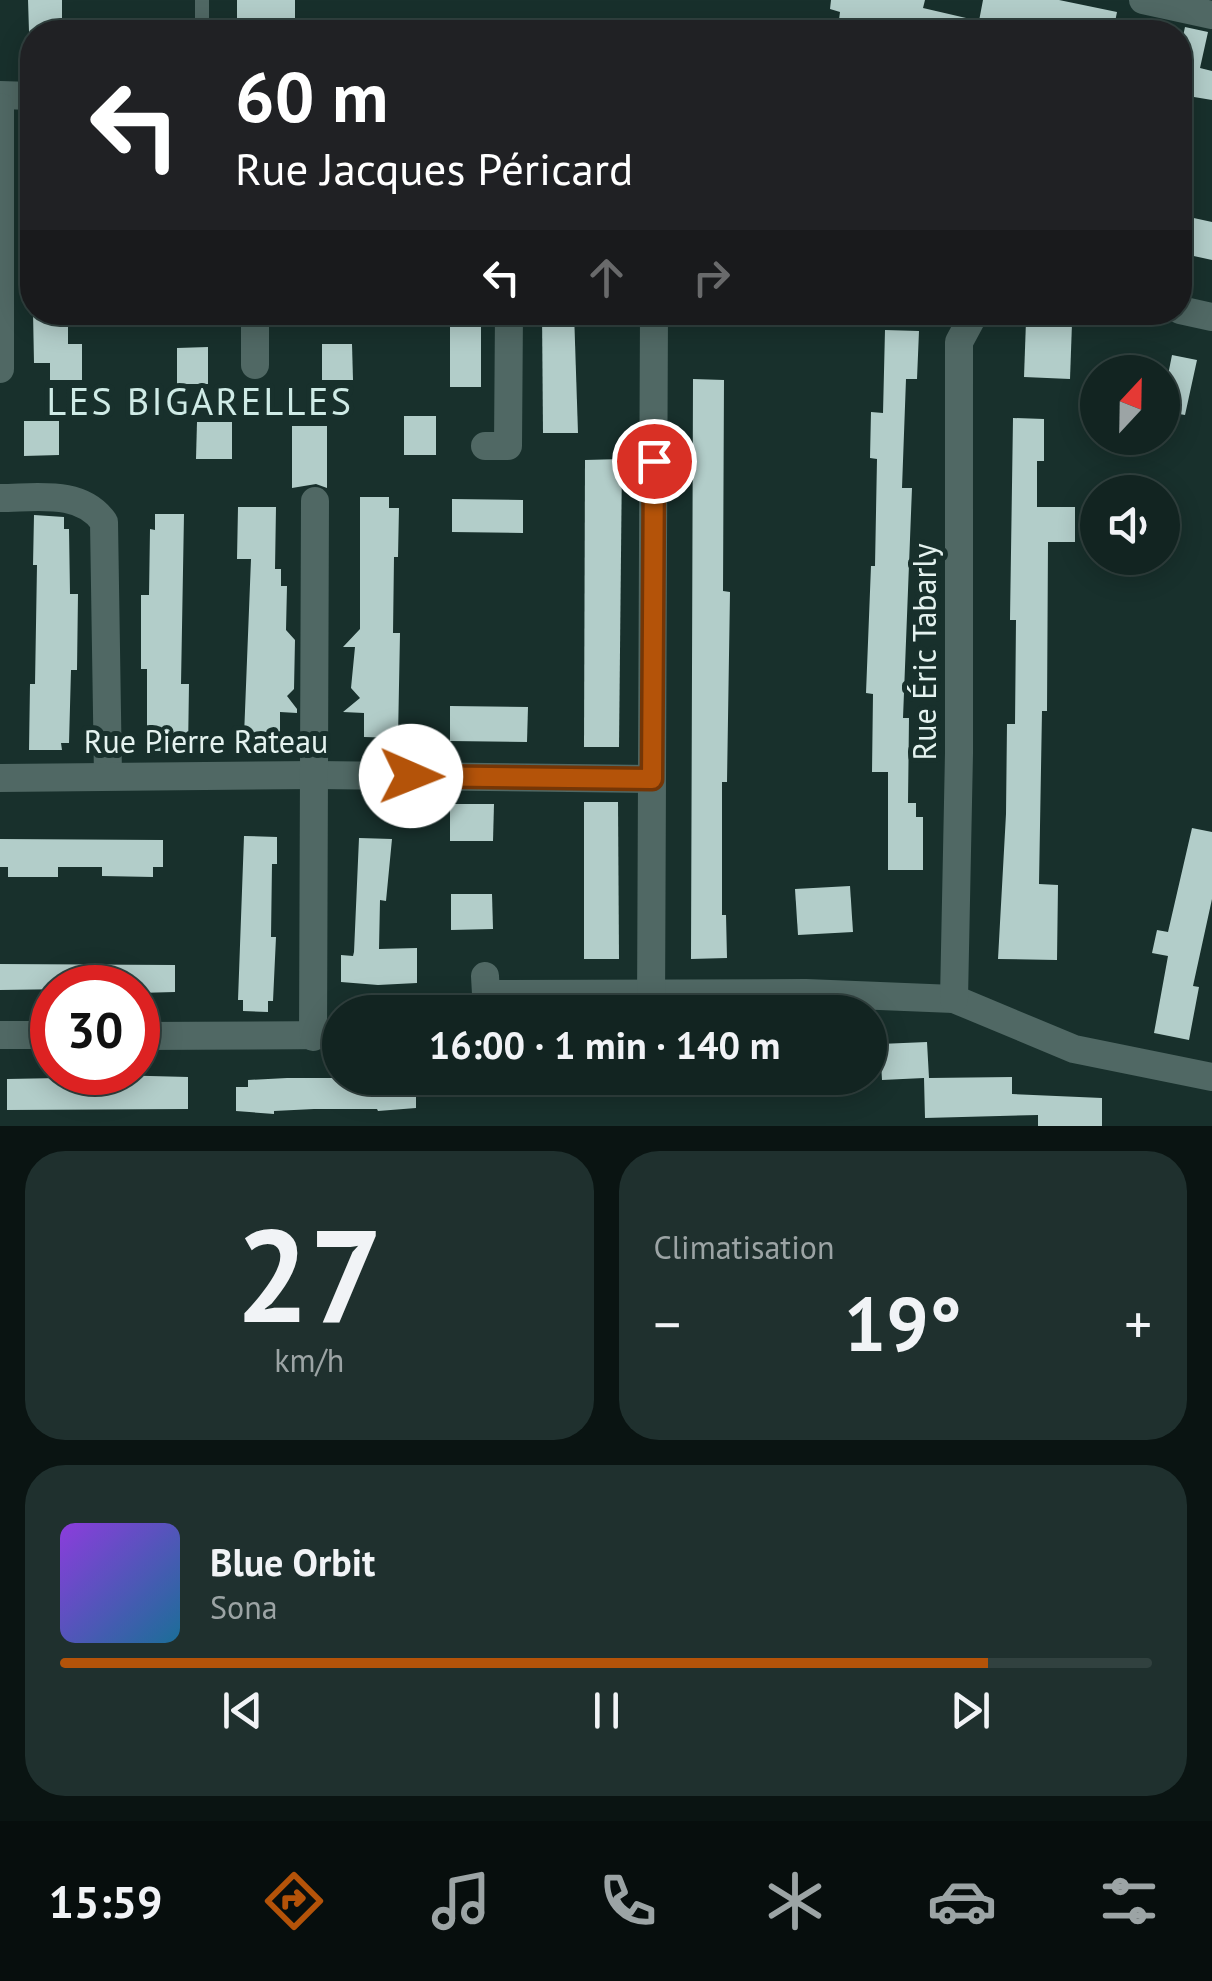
<!DOCTYPE html>
<html lang="fr">
<head>
<meta charset="utf-8">
<style>
  :root { --surface:#122421; --page:#1f302e; --text:#f1f3f6; --muted:#9ca4a5; --line:#31413f; --accent:#b45309 }
  body { margin:0; font-family:"PT Sans",sans-serif; background:var(--page); color:var(--text); height:100vh; display:flex; flex-direction:column; font-size:38px; white-space:nowrap }
  * { box-sizing:border-box; margin:0 }
  p { font-size:32px; color:var(--muted) }
  .icon { flex:none; width:55px; height:55px; fill:none; stroke:currentColor; stroke-width:2; stroke-linecap:round; stroke-linejoin:round }
  .map { position:relative; height:1126px; overflow:hidden }
  .sheet { display:flex; flex-direction:column; gap:25px; padding:25px; background:#0a1412; flex:1 }
  .sheet>* { flex:none }
  .guide { position:absolute; left:20px; top:20px; width:1172px; height:305px; border-radius:40px; box-shadow:0 5px 25px #0003,0 0 0 2px var(--line); background:#202124; color:#fff; overflow:hidden }
  .needle { width:65px; rotate:22deg }
  .controls { position:absolute; left:1080px; top:355px; display:grid; gap:20px }
  .controls a { display:grid; place-items:center; width:100px; height:100px; border-radius:50%; background:var(--surface); box-shadow:0 5px 25px #0003,0 0 0 2px var(--line); font-size:50px }
  .speed { position:absolute; left:30px; top:965px; display:flex; gap:20px; font-size:50px; font-weight:700; text-align:center }
  .speed>* { display:grid; place-content:center; width:130px; height:130px; border-radius:50%; background:var(--surface); box-shadow:0 5px 25px #0003,0 0 0 2px var(--line); line-height:1 }
  .speed .limit { border:15px solid #d22; background:#fff; color:#111 }
  .pin { position:absolute; display:grid; place-items:center; width:85px; height:85px; color:#fff; margin:-42px; border:5px solid #fff; border-radius:50%; box-shadow:0 2px 10px #0007 }
  .me { position:absolute; width:110px; margin:-55px; rotate:91deg; stroke-linejoin:round; filter:drop-shadow(0 0 8px #0008) }
  .turn { display:flex; align-items:center; gap:35px; height:210px; padding:0 50px; font-size:45px }
  .turn .icon { width:130px; height:130px; stroke-width:2.5 }
  .turn b { display:block; font-size:70px; line-height:85px }
  .lanes { display:flex; align-items:center; height:95px; padding:0 50px; background:#0003; justify-content:center; gap:50px; direction:ltr }
  .lanes .off { opacity:.35 }
  .big { font-size:75px; font-weight:600; line-height:1.1 }
  .sheet .card { flex:1; display:flex; flex-direction:column; justify-content:center; gap:15px; min-width:0; padding:0 35px; border-radius:40px; background:var(--page) }
  .sheet .dial { align-items:center; gap:0 }
  .dial b { font-size:130px; line-height:1 }
  .song { display:flex; align-items:center; gap:30px }
  .cover { width:120px; height:120px; border-radius:15px; background:linear-gradient(135deg,hsl(270 70% 55%),hsl(200 70% 35%)) }
  .played { height:10px; border-radius:5px; background:linear-gradient(90deg,var(--accent) 85%,var(--line) 85%) }
  .keys { display:flex; justify-content:space-around; direction:ltr }
  .heat { display:flex; justify-content:space-between; align-items:center; font-size:55px; direction:ltr }
  .sheet .tiles { flex:1; display:grid; gap:25px; grid-template-columns:1fr 1fr }
  .card:last-child { grid-column:span 2 }
  .trip { position:absolute; left:322px; top:995px; width:565px; height:100px; border-radius:50px; background:var(--surface); box-shadow:0 5px 25px #0003,0 0 0 2px var(--line); font-weight:600; line-height:100px; text-align:center }
  .tab-bar { display:flex; height:160px; justify-content:space-around; align-items:center; background:#070e0d; color:var(--muted) }
  .tab-bar .icon { width:70px; height:70px }
  .tab-bar .on { color:var(--accent) }
  .tab-bar b { font-size:45px; color:var(--text) }
  .map>svg:first-child { display:block }
  .building { fill:#b2cdc9 }
  .lines { fill:none; stroke-linecap:round; stroke-linejoin:round }
  .lane { stroke:#506864; stroke-width:14 }
  .street { stroke:#506864; stroke-width:28 }
  .route-casing { stroke:#753606; stroke-width:25 }
  .route { stroke:#b45309; stroke-width:18 }
  .labels { text-anchor:middle; dominant-baseline:central; stroke-width:10; stroke-linejoin:round; paint-order:stroke }
  .street-label { font-size:32px; fill:#e4f2ef; stroke:#18302c }
  .quarter-label { font-size:38px; letter-spacing:2.5px; fill:#cfebe6; stroke:#18302c }
</style>
</head>
<body>
<div class="map">
<svg width="1212" height="1126" viewBox="0 0 1212 1126">
  <rect width="100%" height="100%" fill="#18302c"/>
  <g class="building">
    <path d="M 28,0 L 62,0 L 62,32 L 29,32 Z"/>
    <rect x="237" y="0" width="58" height="32"/>
    <path d="M 831,0 L 925,0 L 923,8 L 979,21 L 983,0 L 1059,0 L 1117,12 L 1113,32 L 1047,20 L 1044,32 L 919,32 L 920,28 L 871,18 L 869,26 L 839,20 L 840,12 L 830,9 Z"/>
    <path d="M 1185,27 L 1208,32 L 1200,68 L 1212,71 L 1212,100 L 1194,97 L 1189,121 L 1180,120 L 1180,50 Z"/>
    <path d="M 1180,215 L 1212,222 L 1212,260 L 1180,253 Z"/>
    <path d="M 33,312 L 68,312 L 68,344 L 82,344 L 82,380 L 50,380 L 50,363 L 34,363 Z"/>
    <rect x="450" y="312" width="31" height="75"/>
    <path d="M 542,312 L 574,312 L 578,433 L 543,433 Z"/>
    <path d="M 1026,321 L 1072,323 L 1070,379 L 1024,377 Z"/>
    <path d="M 885,330 L 919,331 L 917,379 L 906,379 L 902,488 L 912,488 L 903,718 L 909,718 L 908,803 L 916,803 L 916,817 L 923,817 L 923,870 L 888,870 L 888,772 L 872,772 L 873,694 L 866,693 L 871,566 L 875,566 L 877,459 L 870,458 L 871,412 L 883,413 Z"/>
    <path d="M 322,344 L 352,344 L 353,380 L 322,380 Z"/>
    <path d="M 208,347 L 208,384 L 177,384 L 177,348 Z"/>
    <path d="M 1172,355 L 1197,360 L 1185,415 L 1162,411 L 1162,379 L 1167,380 Z"/>
    <path d="M 693,379 L 724,380 L 723,591 L 730,592 L 727,782 L 722,782 L 722,915 L 726,915 L 727,958 L 691,959 Z"/>
    <rect x="404" y="416" width="32" height="39"/>
    <path d="M 1013,418 L 1044,419 L 1044,461 L 1037,461 L 1037,507 L 1075,507 L 1075,542 L 1048,542 L 1047,711 L 1042,711 L 1039,884 L 1058,885 L 1057,960 L 998,959 L 1006,814 L 1007,724 L 1015,724 L 1016,620 L 1010,620 Z"/>
    <path d="M 24,421 L 59,421 L 59,455 L 24,456 Z"/>
    <path d="M 197,422 L 232,422 L 232,459 L 196,459 Z"/>
    <path d="M 292,426 L 327,426 L 327,488 L 316,484 L 292,488 Z"/>
    <path d="M 622,459 L 619,747 L 584,747 L 585,460 Z"/>
    <path d="M 360,497 L 389,497 L 389,508 L 399,508 L 398,557 L 394,557 L 393,633 L 400,633 L 398,738 L 364,737 L 364,713 L 343,712 L 360,698 L 351,688 L 355,647 L 343,647 L 360,629 Z"/>
    <path d="M 452,499 L 523,500 L 523,533 L 452,532 Z"/>
    <path d="M 238,507 L 276,507 L 275,569 L 281,569 L 281,586 L 287,586 L 286,630 L 295,640 L 294,689 L 287,696 L 297,709 L 297,713 L 280,712 L 280,737 L 244,736 L 251,559 L 237,559 Z"/>
    <path d="M 155,514 L 184,514 L 181,684 L 189,684 L 188,751 L 154,751 L 154,742 L 147,742 L 147,669 L 141,669 L 141,595 L 149,595 L 150,529 L 155,530 Z"/>
    <path d="M 34,515 L 64,517 L 64,529 L 69,529 L 70,594 L 78,594 L 77,670 L 71,670 L 69,743 L 61,743 L 62,750 L 29,750 L 30,684 L 35,684 L 37,565 L 33,565 Z"/>
    <path d="M 450,706 L 528,707 L 527,742 L 450,741 Z"/>
    <path d="M 584,802 L 618,802 L 619,959 L 584,959 Z"/>
    <path d="M 450,804 L 494,804 L 493,841 L 450,841 Z"/>
    <path d="M 1192,828 L 1212,832 L 1212,899 L 1193,986 L 1199,987 L 1189,1040 L 1154,1033 L 1168,956 L 1152,953 L 1157,930 L 1168,932 Z"/>
    <path d="M 244,836 L 277,837 L 277,864 L 272,864 L 271,937 L 276,937 L 273,1001 L 268,1001 L 268,1012 L 243,1011 L 243,1000 L 238,1000 Z"/>
    <path d="M 359,838 L 392,839 L 386,901 L 380,900 L 379,949 L 417,948 L 417,983 L 378,985 L 341,982 L 341,955 L 353,956 L 354,952 Z"/>
    <path d="M 0,839 L 163,840 L 163,867 L 153,867 L 153,877 L 102,876 L 102,867 L 58,867 L 58,877 L 8,877 L 8,867 L 0,867 Z"/>
    <path d="M 850,886 L 853,932 L 798,935 L 795,889 Z"/>
    <path d="M 451,894 L 492,894 L 493,929 L 451,930 Z"/>
    <path d="M 0,964 L 175,965 L 175,992 L 138,993 L 138,988 L 0,990 Z"/>
    <path d="M 927,1042 L 929,1078 L 1012,1077 L 1012,1094 L 1102,1098 L 1102,1126 L 1038,1126 L 1038,1115 L 925,1118 L 924,1078 L 882,1080 L 880,1044 Z"/>
    <path d="M 112,1075 L 188,1077 L 188,1109 L 7,1110 L 7,1079 L 60,1078 L 60,1083 L 112,1083 Z"/>
    <path d="M 287,1078 L 403,1078 L 403,1083 L 416,1083 L 416,1108 L 378,1111 L 377,1109 L 314,1109 L 274,1111 L 274,1114 L 236,1111 L 236,1087 L 248,1087 L 248,1080 Z"/>
  </g>
  <g class="lines">
    <path class="lane" d="M 202,32 L 202,0"/>
    <g class="street">
      <path d="M 1143,0 L 1212,15"/>
      <path d="M 0,95 L 32,96"/>
      <path d="M 0,107 L 0,369"/>
      <path d="M 1180,310 L 1212,317"/>
      <path d="M 255,365 L 255,312"/>
      <path d="M 485,446 L 508,446 L 509,312"/>
      <path d="M 0,498 C 36,498 81,489 104,522 L 108,776"/>
      <path d="M 0,778 L 316,775 L 651,779"/>
      <path d="M 485,976 L 486,994 L 806,993 L 954,999 L 1074,1049 L 1212,1077"/>
      <path d="M 954,999 L 959,753 L 959,342 L 973,316 L 979,312"/>
      <path d="M 651,1011 L 654,312"/>
      <path d="M 0,1035 L 52,1035"/>
      <path d="M 138,1036 L 340,1035"/>
      <path d="M 313,1037 L 315,501"/>
    </g>
  </g>
  <g class="lines">
    <defs>
      <path id="route" d="M 411,776 L 652,779 L 654,461"/>
    </defs>
    <use href="#route" class="route-casing"/>
    <use href="#route" class="route"/>
  </g>
  <g class="labels">
    <g class="street-label">
      <text transform="translate(924 652) rotate(-90)">Rue Éric Tabarly</text>
      <text x="206" y="741">Rue Pierre Rateau</text>
    </g>
    <g class="quarter-label">
      <text x="200" y="400">LES BIGARELLES</text>
    </g>
  </g>
</svg>
<div class="controls">
<a><svg class="needle" viewBox="-14 -14 28 28"><path d="M0-13l5 13h-10z" fill="#e53935"/><path d="M0 13l5-13h-10z" fill="#9ca4a5"/></svg></a>
<a><svg class="icon" aria-label="sound" viewBox="0 0 24 24"><path d="M4 9h4l5-4v14l-5-4H4zM17 9q2 3 0 6"/></svg></a>
</div>
<div class="speed"><div class="limit">30</div></div>
<div class="pin" style="left:654px;top:461px;background:#d93025"><svg class="icon" aria-label="arrive" viewBox="0 0 24 24"><path d="M6 21V4h12l-3 4 3 4H6"/></svg></div>
<svg class="me" style="left:411px;top:776px" viewBox="-20 -20 40 40"><circle r="19" fill="#fff"/><path d="M0-13L10 11 0 6-10 11z" fill="#b45309"/></svg>
<div class="trip">16:00 · 1 min · 140 m</div>
<div class="guide">
<div class="turn"><svg class="icon" aria-label="left" viewBox="0 0 24 24"><path d="M17 20v-9H6M10 6l-5 5 5 5"/></svg><div><b>60 m</b>Rue Jacques Péricard</div></div>
<div class="lanes"><svg class="icon" aria-label="left" viewBox="0 0 24 24"><path d="M17 20v-9H6M10 6l-5 5 5 5"/></svg><svg class="icon off" aria-label="ahead" viewBox="0 0 24 24"><path d="M12 20V5M6 11l6-6 6 6"/></svg><svg class="icon off" aria-label="right" viewBox="0 0 24 24"><path d="M7 20v-9h11M14 6l5 5-5 5"/></svg></div>
</div>
</div>
<section class="sheet">
<div class="tiles">
<div class="card dial"><b>27</b><p>km/h</p></div>
<div class="card"><p>Climatisation</p>
<div class="heat"><a>−</a><b class="big">19°</b><a>+</a></div>
</div>
<div class="card">
<div class="song"><i class="cover"></i><div><b>Blue Orbit</b><p>Sona</p></div></div>
<div class="played"></div>
<div class="keys"><svg class="icon" aria-label="previous" viewBox="0 0 24 24"><path d="M18 5L8 12l10 7zM5 5v14"/></svg><svg class="icon" aria-label="pause" viewBox="0 0 24 24"><path d="M8 5v14M16 5v14"/></svg><svg class="icon" aria-label="next" viewBox="0 0 24 24"><path d="M6 5l10 7-10 7zM19 5v14"/></svg></div>
</div>
</div>
</section>
<nav class="tab-bar">
<b>15:59</b>
<svg class="icon on" aria-label="directions" viewBox="0 0 24 24"><path d="M12 3l9 9-9 9-9-9zM9 14v-3h6M13 9l2 2-2 2"/></svg>
<svg class="icon" aria-label="music" viewBox="0 0 24 24"><path d="M9 18V5l10-2v13"/><circle cx="6" cy="18" r="3"/><circle cx="16" cy="16" r="3"/></svg>
<svg class="icon" aria-label="phone" viewBox="0 0 24 24"><path d="M5 4h4l2 5-3 2q2 4 5 5l2-3 5 2v4C11 20 4 13 5 4z"/></svg>
<svg class="icon" aria-label="climate" viewBox="0 0 24 24"><path d="M12 3v18M4 7l16 10M4 17L20 7"/></svg>
<svg class="icon" aria-label="car" viewBox="0 0 24 24"><path d="M5 17H2v-5l4-1 3-4h7l3 4 3 1v5h-3M9 17h6M6 11h13"/><circle cx="7" cy="17" r="2"/><circle cx="17" cy="17" r="2"/></svg>
<svg class="icon" aria-label="filters" viewBox="0 0 24 24"><path d="M4 7h16M4 17h16"/><circle cx="9" cy="7" r="2"/><circle cx="15" cy="17" r="2"/></svg>
</nav>
</body>
</html>
